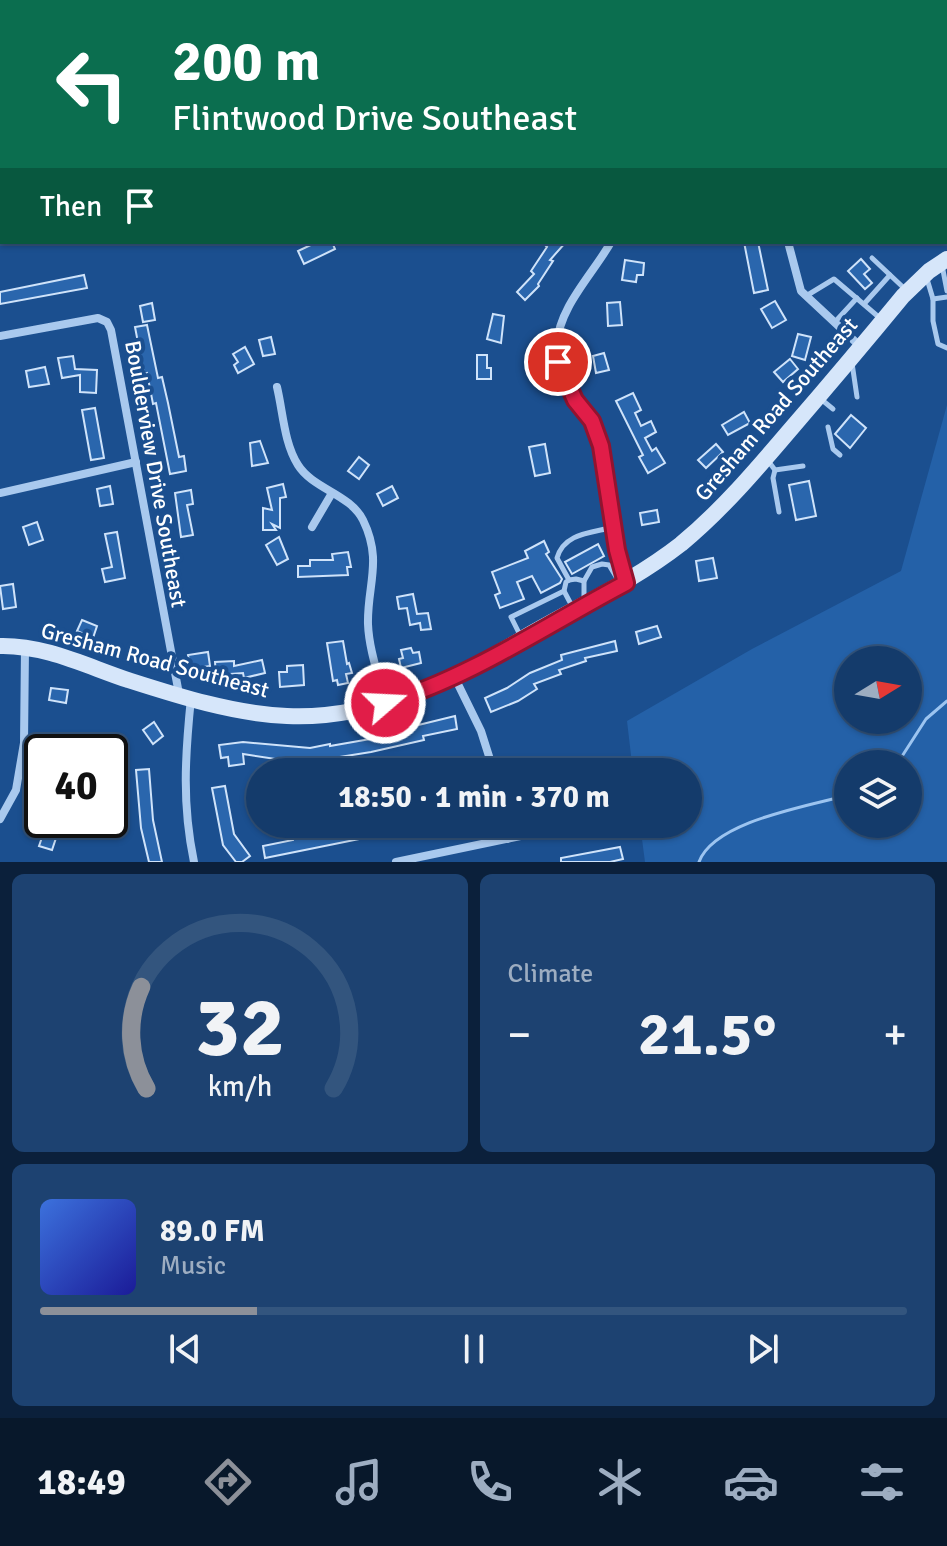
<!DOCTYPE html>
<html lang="en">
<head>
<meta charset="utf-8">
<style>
  :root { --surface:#143b6b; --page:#1d4271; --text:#f1f3f6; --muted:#9dadc1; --line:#33557e; --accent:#8c9099 }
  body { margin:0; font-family:Signika,sans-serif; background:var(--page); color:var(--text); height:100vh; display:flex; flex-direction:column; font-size:30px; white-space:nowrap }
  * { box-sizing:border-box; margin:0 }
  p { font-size:26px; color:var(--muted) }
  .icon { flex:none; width:44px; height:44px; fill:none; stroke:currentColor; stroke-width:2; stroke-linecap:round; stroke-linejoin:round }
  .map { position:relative; height:862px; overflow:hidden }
  .drawer { display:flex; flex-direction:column; gap:12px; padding:12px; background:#0b203b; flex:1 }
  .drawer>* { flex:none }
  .banner { position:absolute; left:0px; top:0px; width:948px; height:244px; box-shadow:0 2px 6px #0004,0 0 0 2px var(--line); background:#0b6e4f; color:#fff; overflow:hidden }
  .needle { width:52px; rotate:79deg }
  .tools { position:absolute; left:834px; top:646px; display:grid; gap:16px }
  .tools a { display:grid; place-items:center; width:88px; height:88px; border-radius:50%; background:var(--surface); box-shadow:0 2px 6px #0004,0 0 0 2px var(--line); font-size:40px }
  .speed { position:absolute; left:24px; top:734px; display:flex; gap:16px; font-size:40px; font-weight:700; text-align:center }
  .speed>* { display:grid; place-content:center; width:104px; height:104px; border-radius:50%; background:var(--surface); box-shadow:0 2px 6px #0004,0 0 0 2px var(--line); line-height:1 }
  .speed .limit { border:4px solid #111; border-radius:12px; background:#fff; color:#111 }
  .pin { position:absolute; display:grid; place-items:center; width:68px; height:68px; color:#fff; margin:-34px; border:4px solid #fff; border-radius:50%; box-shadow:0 2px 8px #0007 }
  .me { position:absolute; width:88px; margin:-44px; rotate:71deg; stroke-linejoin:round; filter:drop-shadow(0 0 6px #0008) }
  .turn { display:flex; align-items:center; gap:28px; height:168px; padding:0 40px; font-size:36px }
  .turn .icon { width:104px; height:104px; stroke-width:2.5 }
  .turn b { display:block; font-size:56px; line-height:68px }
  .then { display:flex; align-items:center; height:76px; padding:0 40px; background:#0003; gap:16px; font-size:30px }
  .big { font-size:60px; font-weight:700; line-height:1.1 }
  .drawer .card { flex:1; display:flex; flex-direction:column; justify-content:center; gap:12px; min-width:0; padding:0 28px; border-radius:12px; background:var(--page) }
  .drawer .dial { align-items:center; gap:0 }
  .dial svg { height:208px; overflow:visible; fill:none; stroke:var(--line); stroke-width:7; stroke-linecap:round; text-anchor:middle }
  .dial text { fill:var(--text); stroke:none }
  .song { display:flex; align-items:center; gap:24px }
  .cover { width:96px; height:96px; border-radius:12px; background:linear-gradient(135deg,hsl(220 70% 55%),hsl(240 70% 35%)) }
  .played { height:8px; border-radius:4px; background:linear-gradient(90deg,var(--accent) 25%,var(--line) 25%) }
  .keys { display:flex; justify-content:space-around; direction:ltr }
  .heat { display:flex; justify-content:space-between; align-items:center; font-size:44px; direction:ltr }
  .drawer .tiles { flex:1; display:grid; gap:12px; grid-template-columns:1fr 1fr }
  .card:last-child { grid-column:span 2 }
  .trip { position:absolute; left:246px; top:758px; width:456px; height:80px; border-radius:40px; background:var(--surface); box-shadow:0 2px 6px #0004,0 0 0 2px var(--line); font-weight:700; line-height:80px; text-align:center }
  .tabs { display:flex; height:128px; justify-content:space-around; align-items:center; background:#08182b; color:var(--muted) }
  .tabs .icon { width:56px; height:56px }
  .tabs .active { color:var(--accent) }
  .tabs b { font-size:36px; color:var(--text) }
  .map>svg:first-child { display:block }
  .green { fill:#2461a8; fill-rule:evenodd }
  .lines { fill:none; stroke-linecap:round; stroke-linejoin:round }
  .stream { stroke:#9cc4f0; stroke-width:3 }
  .building { fill:#2a66ad; stroke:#cfe3fa; stroke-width:2 }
  .lane { stroke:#a9c9ee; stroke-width:5 }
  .street { stroke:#a9c9ee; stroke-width:8 }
  .secondary { stroke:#d6e6fa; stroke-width:16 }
  .route-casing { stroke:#92132f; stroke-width:20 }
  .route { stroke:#e11d48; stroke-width:14 }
  .labels { text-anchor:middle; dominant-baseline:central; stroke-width:8; stroke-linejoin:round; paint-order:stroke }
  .street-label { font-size:22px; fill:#fff; stroke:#1b4f8f }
</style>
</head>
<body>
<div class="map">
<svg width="947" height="862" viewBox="0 0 947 862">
  <rect width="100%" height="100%" fill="#1b4f8f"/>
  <path class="green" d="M 947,405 L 947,862 L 645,862 L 640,824 L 688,824 L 688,772 L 633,772 L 627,721 L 752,649 L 901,571 ZM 848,660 L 908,660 L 908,720 L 848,720 ZM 848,764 L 908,764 L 908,824 L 848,824 Z"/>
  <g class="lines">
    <g class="stream">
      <path d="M 37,0 L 41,2"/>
      <path d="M 897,764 L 926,719 L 947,701"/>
      <path d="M 699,862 C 714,821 809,806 848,795"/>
    </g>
  </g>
  <g class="building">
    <path d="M 317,242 L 332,242 L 335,249 L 304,264 L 298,251 Z"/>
    <path d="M 542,242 L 566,242 L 550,260 L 553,261 L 538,284 L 539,286 L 525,300 L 517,292 L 534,274 L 531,271 L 547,247 Z"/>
    <path d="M 744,242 L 758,242 L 768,290 L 754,293 Z"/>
    <path d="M 861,259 L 870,269 L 864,274 L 872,283 L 865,289 L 848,271 Z"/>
    <path d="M 625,260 L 644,263 L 643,275 L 637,275 L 636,282 L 622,280 Z"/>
    <path d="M 84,275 L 87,288 L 0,304 L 0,292 Z"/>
    <path d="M 775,301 L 786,320 L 772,328 L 761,309 Z"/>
    <path d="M 620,302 L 622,325 L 608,326 L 607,303 Z"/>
    <path d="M 152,303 L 155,320 L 143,322 L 140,306 Z"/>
    <path d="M 493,314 L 504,316 L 501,343 L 487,339 Z"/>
    <path d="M 147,325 L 158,378 L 162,377 L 168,403 L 179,457 L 184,456 L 186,471 L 170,474 L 156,403 L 153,404 L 147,373 L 144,374 L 135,327 Z"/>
    <path d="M 798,334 L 811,337 L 805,360 L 792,356 Z"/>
    <path d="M 271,337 L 275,354 L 263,356 L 259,340 Z"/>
    <path d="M 245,347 L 254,364 L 238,373 L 234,365 L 238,362 L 233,354 Z"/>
    <path d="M 604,353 L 609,370 L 596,373 L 593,356 Z"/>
    <path d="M 477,355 L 487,355 L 487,368 L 491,368 L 491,379 L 477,379 Z"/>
    <path d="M 73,356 L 75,369 L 97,370 L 96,393 L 80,392 L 80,375 L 62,378 L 58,358 Z"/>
    <path d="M 790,359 L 798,369 L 783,382 L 774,372 Z"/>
    <path d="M 45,367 L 49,384 L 29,387 L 26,371 Z"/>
    <path d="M 633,393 L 641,410 L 635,413 L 641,426 L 651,421 L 656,432 L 645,438 L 652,451 L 656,448 L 665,463 L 648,473 L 639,457 L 643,455 L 616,401 Z"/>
    <path d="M 95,408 L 104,458 L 91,460 L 82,410 Z"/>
    <path d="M 744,412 L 750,423 L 728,435 L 722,425 Z"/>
    <path d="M 851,415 L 866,428 L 850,448 L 835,434 Z"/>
    <path d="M 260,441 L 268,463 L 252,466 L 250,443 Z"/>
    <path d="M 545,444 L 550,473 L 535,476 L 529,447 Z"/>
    <path d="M 716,444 L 723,452 L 706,468 L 698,460 Z"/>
    <path d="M 359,457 L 369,465 L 359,479 L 348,471 Z"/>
    <path d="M 809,481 L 816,516 L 796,520 L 789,485 Z"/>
    <path d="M 283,484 L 286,497 L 280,498 L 280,528 L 272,524 L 276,530 L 263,530 L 263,508 L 272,510 L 267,488 Z"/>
    <path d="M 110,486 L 113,504 L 100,506 L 97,489 Z"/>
    <path d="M 392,486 L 398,498 L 383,506 L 377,494 Z"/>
    <path d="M 191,490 L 193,504 L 187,505 L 193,535 L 181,537 L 175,493 Z"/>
    <path d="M 657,510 L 659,522 L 642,525 L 640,513 Z"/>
    <path d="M 37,522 L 43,540 L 29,545 L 23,527 Z"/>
    <path d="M 117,532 L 125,578 L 105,582 L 102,569 L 112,567 L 105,534 Z"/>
    <path d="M 279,537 L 288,559 L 277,565 L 266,545 Z"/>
    <path d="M 544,541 L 549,552 L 546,554 L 562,579 L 560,583 L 541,593 L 532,576 L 517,582 L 524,599 L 500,608 L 495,595 L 500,593 L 492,572 L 528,558 L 525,551 Z"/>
    <path d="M 598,544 L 604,556 L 572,574 L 565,562 Z"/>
    <path d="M 348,552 L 351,567 L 347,567 L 348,575 L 298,577 L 298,566 L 310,566 L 310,560 L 333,560 L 332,554 Z"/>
    <path d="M 713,558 L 717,578 L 699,581 L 696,561 Z"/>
    <path d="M 13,584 L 16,607 L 3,609 L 0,586 Z"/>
    <path d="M 413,594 L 417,614 L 428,613 L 431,629 L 421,630 L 420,623 L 410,625 L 407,608 L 399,609 L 397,597 Z"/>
    <path d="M 82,620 L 97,626 L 93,638 L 77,631 Z"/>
    <path d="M 657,626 L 661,637 L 639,644 L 636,632 Z"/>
    <path d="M 343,641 L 347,664 L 349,663 L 352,673 L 346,674 L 348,683 L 338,685 L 337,680 L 333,681 L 327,643 Z"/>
    <path d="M 615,641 L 617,651 L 585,658 L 586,661 L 559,670 L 561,674 L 534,684 L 537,689 L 518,701 L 491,712 L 485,698 L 507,688 L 530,673 L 562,660 L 561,655 Z"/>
    <path d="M 411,648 L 413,653 L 419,652 L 421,663 L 401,668 L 399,659 L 403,658 L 401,650 Z"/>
    <path d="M 208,652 L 210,666 L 190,669 L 188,655 Z"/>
    <path d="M 262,660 L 265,673 L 244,678 L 243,673 L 216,675 L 215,662 L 234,661 L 234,666 Z"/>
    <path d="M 303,665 L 304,685 L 280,687 L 279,672 L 287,672 L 287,666 Z"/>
    <path d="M 51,688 L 68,690 L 66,703 L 49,700 Z"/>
    <path d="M 455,716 L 457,729 L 423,736 L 424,740 L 371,752 L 302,763 L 243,754 L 244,764 L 229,766 L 228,757 L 221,758 L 219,745 L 243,742 L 310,748 L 330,744 L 330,746 L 399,734 L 398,730 Z"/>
    <path d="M 154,722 L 163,736 L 153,744 L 143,730 Z"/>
    <path d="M 149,769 L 153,820 L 162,862 L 149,862 L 141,828 L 136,770 Z"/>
    <path d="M 225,786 L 234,834 L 250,856 L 242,862 L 236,862 L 223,845 L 212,788 Z"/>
    <path d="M 48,820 L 62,820 L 52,850 L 39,846 Z"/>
    <path d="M 368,824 L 414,824 L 414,828 L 265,858 L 263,846 L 293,840 L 293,837 Z"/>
    <path d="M 620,847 L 623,859 L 610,862 L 561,862 L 561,858 Z"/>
  </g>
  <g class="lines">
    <g class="lane">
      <path d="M 946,164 L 947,164"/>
      <path d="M 872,258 L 906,290"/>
      <path d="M 942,265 L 947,291"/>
      <path d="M 927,279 L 933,299 L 947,297"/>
      <path d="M 806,296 L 834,279 L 881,319"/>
      <path d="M 933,299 L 933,321 L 938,344 L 947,348"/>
      <path d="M 864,304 L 890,275"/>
      <path d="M 834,323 L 857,298"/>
      <path d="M 852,363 L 857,397"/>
      <path d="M 822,400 L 833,409"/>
      <path d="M 828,427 L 833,449 L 840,455"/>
      <path d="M 769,462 L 775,470 L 803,466"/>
      <path d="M 775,470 L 773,478 L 779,512"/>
      <path d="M 569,580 L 557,558 C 564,533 591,533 614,527"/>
      <path d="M 569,580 L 576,579 L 584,581 L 592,567 L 602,564 L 609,565 L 618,580"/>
      <path d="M 584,581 L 584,600"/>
      <path d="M 564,591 L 573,608"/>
      <path d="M 520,635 L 511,617 L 564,591 L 566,582 L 569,580"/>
    </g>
    <g class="street">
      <path d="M 279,0 L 281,2"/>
      <path d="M 589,0 L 589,2"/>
      <path d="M 743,0 L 743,2"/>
      <path d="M 0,172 L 2,171"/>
      <path d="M 611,242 C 593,274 559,307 557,344 C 556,375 576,396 591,420 C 611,452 611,509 617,546 C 618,558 622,569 625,581"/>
      <path d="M 788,242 L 801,291 L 861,347"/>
      <path d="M 0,336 L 98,318 L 107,322 L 111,330 L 179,694"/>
      <path d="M 277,387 C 283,412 284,443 298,465 C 313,489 350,494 363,520 C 383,561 367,585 368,624 C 369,650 379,677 385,702"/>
      <path d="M 0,493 L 136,462"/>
      <path d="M 312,527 L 332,493"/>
      <path d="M 454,676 L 481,731 L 494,772"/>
      <path d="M 191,698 C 185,757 182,804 194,862"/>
      <path d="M 0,819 L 16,790 L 24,743 L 25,648"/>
      <path d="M 505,824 L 507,839"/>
      <path d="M 396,862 L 578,824"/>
    </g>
    <path class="secondary" d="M 0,646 C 45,645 86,666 128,680 C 178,696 234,714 287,716 C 371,720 450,682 520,640 C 574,608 631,583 681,544 C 722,510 756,470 790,430 C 828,386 866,341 903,296 L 929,271 L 947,259"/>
  </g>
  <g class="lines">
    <defs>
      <path id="route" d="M 385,703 C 470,678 548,624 626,583 L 617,550 L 601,446 L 592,421 L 575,400 L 558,362"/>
    </defs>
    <use href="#route" class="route-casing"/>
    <use href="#route" class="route"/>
  </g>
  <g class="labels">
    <g class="street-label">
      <text transform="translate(776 409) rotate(-49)">Gresham Road Southeast</text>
      <text transform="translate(156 474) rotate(80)">Boulderview Drive Southeast</text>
      <text transform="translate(155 660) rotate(15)">Gresham Road Southeast</text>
    </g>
  </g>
</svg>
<div class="tools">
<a><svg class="needle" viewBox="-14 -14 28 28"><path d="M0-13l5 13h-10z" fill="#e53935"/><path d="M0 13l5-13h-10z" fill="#9dadc1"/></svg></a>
<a><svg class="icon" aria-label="layers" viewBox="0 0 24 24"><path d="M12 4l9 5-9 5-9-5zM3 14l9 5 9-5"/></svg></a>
</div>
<div class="speed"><div class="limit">40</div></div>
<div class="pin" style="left:558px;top:362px;background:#d93025"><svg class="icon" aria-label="arrive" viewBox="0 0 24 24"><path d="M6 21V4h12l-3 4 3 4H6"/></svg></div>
<svg class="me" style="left:385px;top:703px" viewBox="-20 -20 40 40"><circle r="17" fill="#e11d48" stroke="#fff" stroke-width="3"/><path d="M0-11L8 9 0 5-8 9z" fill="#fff"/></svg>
<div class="trip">18:50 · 1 min · 370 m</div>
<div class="banner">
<div class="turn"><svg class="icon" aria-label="left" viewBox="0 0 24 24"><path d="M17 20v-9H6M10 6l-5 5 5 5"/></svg><div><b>200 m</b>Flintwood Drive Southeast</div></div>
<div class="then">Then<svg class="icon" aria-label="arrive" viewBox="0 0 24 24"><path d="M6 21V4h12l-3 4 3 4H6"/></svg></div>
</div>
</div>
<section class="drawer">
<div class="tiles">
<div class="card dial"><svg viewBox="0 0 100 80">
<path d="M14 69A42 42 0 1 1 86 69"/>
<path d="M14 69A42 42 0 0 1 12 30" stroke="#8c9099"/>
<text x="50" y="56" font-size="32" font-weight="700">32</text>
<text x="50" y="72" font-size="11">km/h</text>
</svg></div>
<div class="card"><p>Climate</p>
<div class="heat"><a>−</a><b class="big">21.5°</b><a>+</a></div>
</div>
<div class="card">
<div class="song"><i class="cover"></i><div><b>89.0 FM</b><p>Music</p></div></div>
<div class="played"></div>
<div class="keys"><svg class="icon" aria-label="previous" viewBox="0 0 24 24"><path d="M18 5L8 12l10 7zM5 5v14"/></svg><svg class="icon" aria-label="pause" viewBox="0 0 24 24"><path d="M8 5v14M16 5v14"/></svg><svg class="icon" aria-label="next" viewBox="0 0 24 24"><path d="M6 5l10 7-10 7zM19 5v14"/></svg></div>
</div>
</div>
</section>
<nav class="tabs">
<b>18:49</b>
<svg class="icon active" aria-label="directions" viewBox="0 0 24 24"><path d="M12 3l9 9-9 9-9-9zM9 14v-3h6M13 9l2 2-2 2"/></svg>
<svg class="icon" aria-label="music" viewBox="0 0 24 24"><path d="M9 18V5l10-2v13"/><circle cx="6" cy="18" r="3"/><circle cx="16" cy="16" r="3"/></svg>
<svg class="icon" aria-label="phone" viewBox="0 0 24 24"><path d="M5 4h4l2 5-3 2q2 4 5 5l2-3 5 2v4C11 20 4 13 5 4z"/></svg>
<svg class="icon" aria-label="climate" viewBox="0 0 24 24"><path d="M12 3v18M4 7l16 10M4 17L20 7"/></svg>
<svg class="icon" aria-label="car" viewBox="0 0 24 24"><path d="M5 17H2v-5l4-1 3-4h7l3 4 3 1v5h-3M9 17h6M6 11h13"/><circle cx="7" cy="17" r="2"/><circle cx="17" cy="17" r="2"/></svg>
<svg class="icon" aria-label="filters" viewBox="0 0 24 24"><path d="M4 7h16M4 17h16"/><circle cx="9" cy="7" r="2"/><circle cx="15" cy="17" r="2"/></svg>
</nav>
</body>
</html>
